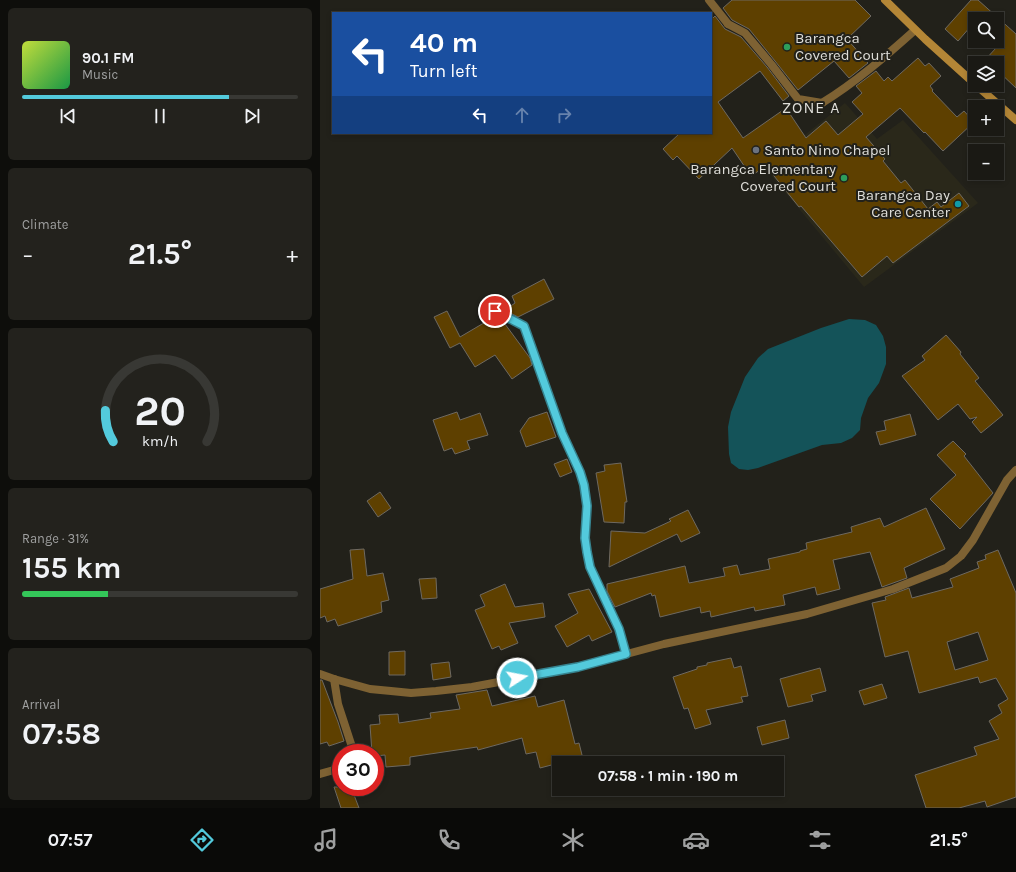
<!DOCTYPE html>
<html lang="en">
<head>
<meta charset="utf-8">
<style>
  :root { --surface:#1a1914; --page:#23221d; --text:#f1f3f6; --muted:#9fa0a0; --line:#383834; --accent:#53cadc }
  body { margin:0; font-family:Karla,sans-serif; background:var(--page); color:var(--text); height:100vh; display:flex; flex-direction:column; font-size:15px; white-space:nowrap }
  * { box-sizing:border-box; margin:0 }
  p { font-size:13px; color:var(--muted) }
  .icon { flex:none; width:22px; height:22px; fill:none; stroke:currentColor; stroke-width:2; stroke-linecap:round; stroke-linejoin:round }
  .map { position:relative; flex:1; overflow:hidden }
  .panel { display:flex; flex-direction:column; gap:8px; padding:8px; background:#0e0e0b; width:320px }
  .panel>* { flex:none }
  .guide { position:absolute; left:12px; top:12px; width:380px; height:122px; border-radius:0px; box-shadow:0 2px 6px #0003,0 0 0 1px var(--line); background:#1a4fa0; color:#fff; overflow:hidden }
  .tools { position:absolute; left:648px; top:12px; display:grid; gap:8px }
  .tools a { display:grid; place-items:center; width:36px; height:36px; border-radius:0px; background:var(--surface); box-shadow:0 2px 6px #0003,0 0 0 1px var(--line); font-size:20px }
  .speed { position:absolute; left:12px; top:744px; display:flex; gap:8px; font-size:20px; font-weight:700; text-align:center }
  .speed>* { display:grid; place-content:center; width:52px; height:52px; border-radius:50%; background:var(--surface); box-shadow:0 2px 6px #0003,0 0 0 1px var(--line); line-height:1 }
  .speed .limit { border:6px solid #d22; background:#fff; color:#111 }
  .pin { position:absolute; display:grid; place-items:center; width:34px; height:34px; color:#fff; margin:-17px; border:2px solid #fff; border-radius:50%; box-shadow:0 1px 4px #0007 }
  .me { position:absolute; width:44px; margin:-22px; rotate:79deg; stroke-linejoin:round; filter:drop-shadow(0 0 3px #0008) }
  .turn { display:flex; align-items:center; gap:14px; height:84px; padding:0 12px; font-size:18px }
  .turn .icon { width:52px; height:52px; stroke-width:2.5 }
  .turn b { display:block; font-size:28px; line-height:34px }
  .lanes { display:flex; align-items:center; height:38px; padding:0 12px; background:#0003; justify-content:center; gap:20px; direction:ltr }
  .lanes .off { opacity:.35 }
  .big { font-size:30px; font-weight:700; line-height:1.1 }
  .panel .widget { flex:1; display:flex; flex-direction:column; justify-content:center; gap:6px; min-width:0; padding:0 14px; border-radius:6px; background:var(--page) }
  .panel .dial { align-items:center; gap:0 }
  .dial svg { height:104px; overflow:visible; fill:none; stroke:var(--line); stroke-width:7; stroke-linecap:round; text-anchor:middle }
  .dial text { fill:var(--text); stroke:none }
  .song { display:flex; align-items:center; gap:12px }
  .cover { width:48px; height:48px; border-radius:6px; background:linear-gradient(135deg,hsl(70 70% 55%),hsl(140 70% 35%)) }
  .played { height:4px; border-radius:2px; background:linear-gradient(90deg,var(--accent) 75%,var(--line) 75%) }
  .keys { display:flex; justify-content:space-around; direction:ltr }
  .heat { display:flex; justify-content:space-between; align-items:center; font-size:22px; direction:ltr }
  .charge { height:6px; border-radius:3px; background:linear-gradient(90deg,#34c759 31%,var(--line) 0) }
  .trip { position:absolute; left:232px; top:756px; width:232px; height:40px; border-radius:0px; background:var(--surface); box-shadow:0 2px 6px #0003,0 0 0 1px var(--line); font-weight:700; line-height:40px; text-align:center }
  .dock { display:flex; height:64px; justify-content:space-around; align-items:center; background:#0a0a08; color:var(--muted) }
  .dock .icon { width:28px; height:28px }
  .dock .current { color:var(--accent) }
  .dock b { font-size:18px; color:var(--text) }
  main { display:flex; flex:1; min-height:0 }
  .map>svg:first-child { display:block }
  .built { fill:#2a281a }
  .water { fill:#145359 }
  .building { fill:#5e4000; stroke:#6e6961; fill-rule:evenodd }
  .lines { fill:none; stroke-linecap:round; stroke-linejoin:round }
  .pedestrian { stroke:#7e6233; stroke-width:8 }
  .minor { stroke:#7e6233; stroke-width:8 }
  .secondary { stroke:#b48636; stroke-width:8 }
  .route-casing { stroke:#36838f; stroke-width:10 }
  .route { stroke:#53cadc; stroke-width:7 }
  .leisure-dot { fill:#2e9e5b; stroke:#22211a; stroke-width:1.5 }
  .worship-dot { fill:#6b7280; stroke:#22211a; stroke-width:1.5 }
  .culture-dot { fill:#0f9aa8; stroke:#22211a; stroke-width:1.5 }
  .labels { text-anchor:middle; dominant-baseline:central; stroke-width:4; stroke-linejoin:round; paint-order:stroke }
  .poi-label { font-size:15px; fill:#dfded9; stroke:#22211a; text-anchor:start }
  .neighbourhood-label { font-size:16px; letter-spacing:1px; fill:#dfded9; stroke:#22211a }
</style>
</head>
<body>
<main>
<section class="panel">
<div class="widget">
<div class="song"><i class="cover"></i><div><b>90.1 FM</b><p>Music</p></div></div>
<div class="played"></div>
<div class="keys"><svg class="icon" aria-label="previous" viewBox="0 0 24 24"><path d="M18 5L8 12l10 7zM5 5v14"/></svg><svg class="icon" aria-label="pause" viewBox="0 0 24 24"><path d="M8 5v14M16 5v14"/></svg><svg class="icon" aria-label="next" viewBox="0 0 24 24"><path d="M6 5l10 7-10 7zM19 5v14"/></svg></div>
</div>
<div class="widget"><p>Climate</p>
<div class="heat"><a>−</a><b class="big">21.5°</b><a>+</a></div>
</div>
<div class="widget dial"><svg viewBox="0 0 100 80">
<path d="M14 69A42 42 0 1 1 86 69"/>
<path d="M14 69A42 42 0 0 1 8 45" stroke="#53cadc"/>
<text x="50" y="56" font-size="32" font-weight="700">20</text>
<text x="50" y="72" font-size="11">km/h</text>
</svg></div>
<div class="widget"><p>Range · 31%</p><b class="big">155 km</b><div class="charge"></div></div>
<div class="widget"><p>Arrival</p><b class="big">07:58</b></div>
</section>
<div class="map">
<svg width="696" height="808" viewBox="0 0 696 808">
  <rect width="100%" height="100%" fill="#22211a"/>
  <path class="built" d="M 525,103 L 557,139 L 583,120 L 658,203 L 544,287 L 446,169 L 486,134 Z"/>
  <path class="water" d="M 529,319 L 545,320 L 556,325 L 563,336 L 566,347 L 566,364 L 559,383 L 548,398 L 541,418 L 540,430 L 532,438 L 521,443 L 502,445 L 438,468 L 428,470 L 419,469 L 411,463 L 409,454 L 408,427 L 411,412 L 425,377 L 438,358 L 448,349 L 501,328 Z"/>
  <g class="building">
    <path d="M 412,0 L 535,0 L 551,16 L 527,39 L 548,63 L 529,78 L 514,61 L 478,90 L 455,61 L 429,29 L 412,20 L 403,8 Z"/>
    <path d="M 651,0 L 658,0 L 696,34 L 696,88 L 677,70 L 677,63 L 669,63 L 665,60 L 676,48 L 668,41 L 677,41 L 677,19 L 655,19 L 655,29 L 651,26 L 638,41 L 625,29 Z"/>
    <path d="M 395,16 L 405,29 L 421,37 L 447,67 L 469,96 L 463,101 L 440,71 L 398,102 L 423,138 L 466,108 L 486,138 L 506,121 L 518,135 L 543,114 L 532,102 L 542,93 L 536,86 L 556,71 L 564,81 L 568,77 L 572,81 L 598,58 L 605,66 L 609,63 L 621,76 L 610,86 L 613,90 L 612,91 L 637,117 L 644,111 L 654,122 L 623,151 L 605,132 L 604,133 L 580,108 L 546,137 L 565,159 L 563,161 L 581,183 L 585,180 L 608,209 L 617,202 L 621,207 L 639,193 L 649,206 L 573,263 L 567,256 L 542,277 L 481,206 L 479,207 L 446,166 L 431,176 L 412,148 L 379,179 L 357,156 L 353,160 L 343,149 L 360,133 L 391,133 L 391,20 Z"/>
    <path d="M 224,279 L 234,299 L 198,317 L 185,310 L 195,303 L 192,296 Z"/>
    <path d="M 127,311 L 140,337 L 174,317 L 186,323 L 185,324 L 210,358 L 212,365 L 192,379 L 175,355 L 155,367 L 140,343 L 130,348 L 114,317 Z"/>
    <path d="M 626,335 L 641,352 L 640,354 L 659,378 L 655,381 L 683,415 L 661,433 L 652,422 L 657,417 L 650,419 L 638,404 L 618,420 L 582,376 L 605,360 L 602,356 Z"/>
    <path d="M 137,412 L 140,420 L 160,413 L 168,435 L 147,441 L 150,449 L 135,454 L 132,448 L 124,451 L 113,420 Z"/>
    <path d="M 227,412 L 236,437 L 206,447 L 200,431 L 209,418 Z"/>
    <path d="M 590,414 L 596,435 L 560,445 L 556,432 L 566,430 L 564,421 Z"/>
    <path d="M 633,441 L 646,454 L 644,456 L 673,493 L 640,529 L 610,499 L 636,475 L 617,455 Z"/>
    <path d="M 247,459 L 252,472 L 240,477 L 234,464 Z"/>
    <path d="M 301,463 L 307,502 L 305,502 L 304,523 L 284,522 L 276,473 L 285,471 L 284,465 Z"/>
    <path d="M 60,492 L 71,508 L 58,517 L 47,501 Z"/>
    <path d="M 606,508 L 625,549 L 584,568 L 587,578 L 562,587 L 550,552 L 513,560 L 520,589 L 497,595 L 495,587 L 463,595 L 465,605 L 435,611 L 434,607 L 391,617 L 390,611 L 381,613 L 380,607 L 340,617 L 335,595 L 332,596 L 331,593 L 295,607 L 287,591 L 287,584 L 365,566 L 369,583 L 405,576 L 403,568 L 417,565 L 420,575 L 450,569 L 448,559 L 480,552 L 480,551 L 487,549 L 486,543 L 532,532 L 531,527 L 560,518 L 564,527 Z"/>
    <path d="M 368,510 L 380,533 L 361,542 L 357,534 L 289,567 L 291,531 L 325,533 L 351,521 L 349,519 Z"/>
    <path d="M 44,549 L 47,576 L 63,573 L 69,600 L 61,602 L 62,612 L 18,626 L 15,619 L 7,622 L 5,616 L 0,618 L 0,589 L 33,579 L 30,550 Z"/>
    <path d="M 678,550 L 696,593 L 696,797 L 667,807 L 665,801 L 639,808 L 606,808 L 595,775 L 657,755 L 654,747 L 679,739 L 669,721 L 682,713 L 678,705 L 688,699 L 676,678 L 660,683 L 658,677 L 599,693 L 588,651 L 565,657 L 552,603 L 566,600 L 565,597 L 589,588 L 592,598 L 633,587 L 630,579 L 659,568 L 657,562 L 666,559 L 665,555 ZM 658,632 L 668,660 L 635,670 L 627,642 Z"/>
    <path d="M 116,578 L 117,598 L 102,599 L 99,579 Z"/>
    <path d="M 185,584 L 195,607 L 223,603 L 225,617 L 189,623 L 198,643 L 181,650 L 179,646 L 172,649 L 155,610 L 165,606 L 160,595 Z"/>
    <path d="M 269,589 L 292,632 L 272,641 L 269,635 L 247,647 L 235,626 L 258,613 L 248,594 Z"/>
    <path d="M 85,651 L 85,675 L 69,675 L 69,652 Z"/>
    <path d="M 411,658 L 414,668 L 421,666 L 428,696 L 421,697 L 423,702 L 386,710 L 391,724 L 375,729 L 368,708 L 364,709 L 353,677 L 377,669 L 377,667 L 387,665 L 387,663 Z"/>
    <path d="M 129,662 L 131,677 L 113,680 L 111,664 Z"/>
    <path d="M 500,668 L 506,691 L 491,695 L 493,701 L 468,707 L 460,679 Z"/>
    <path d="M 0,680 L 2,680 L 18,722 L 24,741 L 9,746 L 7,742 L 0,744 Z"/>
    <path d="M 562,684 L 567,698 L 544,705 L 539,691 Z"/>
    <path d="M 167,690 L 172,706 L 215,696 L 218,707 L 244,700 L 255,744 L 259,743 L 264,763 L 239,763 L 220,768 L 216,752 L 206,754 L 202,738 L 158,750 L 157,747 L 90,757 L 90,765 L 66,767 L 65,755 L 55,756 L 55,753 L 52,753 L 50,725 L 60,724 L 59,715 L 78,714 L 79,723 L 111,718 L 110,713 L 140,709 L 136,695 Z"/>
    <path d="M 465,720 L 469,738 L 442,745 L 437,727 Z"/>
    <path d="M 14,787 L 31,787 L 39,808 L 21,808 Z"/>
  </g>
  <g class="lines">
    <path class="pedestrian" d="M 408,24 L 425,33 L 451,64 L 478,99 L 502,103"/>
    <g class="minor">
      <path d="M 389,0 L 408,24"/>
      <path d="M 502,103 C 536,82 566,56 595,30"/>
      <path d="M 175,311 L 204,326 L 242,433 L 260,472 L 264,485 L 267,506 L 265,538 L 267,552 L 270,567 L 299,629 L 306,654"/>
      <path d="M 0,674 L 14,679 L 50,689 L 71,691 L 91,693 L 116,691 L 152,687 L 258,667 L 344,644 L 487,614 L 573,589 L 626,568 L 641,556 L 653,540 L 687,480 L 696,470"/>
      <path d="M 14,679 L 18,704 L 34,753"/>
      <path d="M 0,774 L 21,768"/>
    </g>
    <g class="secondary">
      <path d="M 565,0 L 605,39 L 655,84"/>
      <path d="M 656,85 L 696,120"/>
    </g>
  </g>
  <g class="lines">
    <defs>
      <path id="route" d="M 175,311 L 204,326 L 242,433 L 260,472 L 264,485 L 267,506 L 265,538 L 267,552 L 270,567 L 299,629 L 306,654 L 258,667 L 197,678"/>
    </defs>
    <use href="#route" class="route-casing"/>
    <use href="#route" class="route"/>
  </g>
  <g class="leisure-dot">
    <circle cx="467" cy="47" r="4"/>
    <circle cx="524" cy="178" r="4"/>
  </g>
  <circle class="worship-dot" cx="436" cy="150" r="4"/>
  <circle class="culture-dot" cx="638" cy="204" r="4"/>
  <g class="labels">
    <g class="poi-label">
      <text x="475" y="38">Barangca<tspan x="475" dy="17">Covered Court</tspan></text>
      <text x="444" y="150">Santo Nino Chapel</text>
      <text x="516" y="169" text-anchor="end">Barangca Elementary<tspan x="516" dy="17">Covered Court</tspan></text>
      <text x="630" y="195" text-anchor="end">Barangca Day<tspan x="630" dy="17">Care Center</tspan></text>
    </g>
    <g class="neighbourhood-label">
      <text x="491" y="107">ZONE A</text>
    </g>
  </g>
</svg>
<div class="tools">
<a><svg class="icon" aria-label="search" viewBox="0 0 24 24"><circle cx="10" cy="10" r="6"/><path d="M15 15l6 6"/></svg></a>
<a><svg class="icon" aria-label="layers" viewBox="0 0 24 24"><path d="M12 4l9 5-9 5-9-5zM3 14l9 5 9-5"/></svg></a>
<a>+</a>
<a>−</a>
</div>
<div class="speed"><div class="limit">30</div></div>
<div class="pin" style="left:175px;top:311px;background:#d93025"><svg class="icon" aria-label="arrive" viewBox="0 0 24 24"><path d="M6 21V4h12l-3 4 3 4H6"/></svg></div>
<svg class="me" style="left:197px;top:678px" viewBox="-20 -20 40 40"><circle r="17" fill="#53cadc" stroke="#fff" stroke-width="3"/><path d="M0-11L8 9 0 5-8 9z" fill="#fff"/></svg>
<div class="trip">07:58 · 1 min · 190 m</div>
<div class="guide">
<div class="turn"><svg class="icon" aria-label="left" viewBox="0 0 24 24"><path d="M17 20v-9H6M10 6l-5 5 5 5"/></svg><div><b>40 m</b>Turn left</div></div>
<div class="lanes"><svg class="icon" aria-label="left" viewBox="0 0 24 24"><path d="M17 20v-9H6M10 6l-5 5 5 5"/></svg><svg class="icon off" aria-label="ahead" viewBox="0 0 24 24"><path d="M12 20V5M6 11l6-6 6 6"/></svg><svg class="icon off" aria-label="right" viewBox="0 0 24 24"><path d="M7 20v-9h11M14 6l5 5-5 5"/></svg></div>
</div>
</div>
</main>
<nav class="dock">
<b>07:57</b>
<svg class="icon current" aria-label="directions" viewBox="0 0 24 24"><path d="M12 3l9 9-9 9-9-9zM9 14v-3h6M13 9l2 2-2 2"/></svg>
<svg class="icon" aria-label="music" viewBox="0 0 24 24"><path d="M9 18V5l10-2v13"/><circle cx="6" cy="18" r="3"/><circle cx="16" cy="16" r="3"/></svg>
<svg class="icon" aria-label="phone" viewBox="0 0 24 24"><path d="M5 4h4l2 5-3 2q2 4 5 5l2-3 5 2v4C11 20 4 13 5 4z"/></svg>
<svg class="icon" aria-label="climate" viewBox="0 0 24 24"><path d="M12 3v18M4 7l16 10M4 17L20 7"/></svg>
<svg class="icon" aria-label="car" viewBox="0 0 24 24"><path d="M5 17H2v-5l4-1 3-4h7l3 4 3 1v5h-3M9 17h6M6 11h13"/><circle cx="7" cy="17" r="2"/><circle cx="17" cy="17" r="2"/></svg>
<svg class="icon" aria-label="filters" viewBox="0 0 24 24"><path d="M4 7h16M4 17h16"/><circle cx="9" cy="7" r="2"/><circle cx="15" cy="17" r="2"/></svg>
<b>21.5°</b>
</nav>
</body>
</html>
